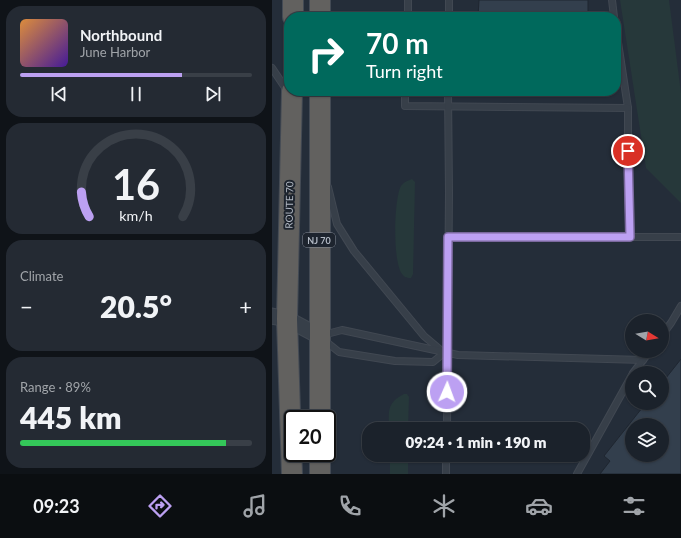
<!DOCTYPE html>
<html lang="en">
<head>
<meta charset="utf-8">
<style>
  :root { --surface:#1b222b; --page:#242a33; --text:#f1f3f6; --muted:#a0a4a9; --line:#393f47; --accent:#bca0f2 }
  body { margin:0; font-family:Lato,sans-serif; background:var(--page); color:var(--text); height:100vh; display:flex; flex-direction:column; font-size:15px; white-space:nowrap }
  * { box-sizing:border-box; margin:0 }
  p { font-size:13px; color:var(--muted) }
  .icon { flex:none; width:22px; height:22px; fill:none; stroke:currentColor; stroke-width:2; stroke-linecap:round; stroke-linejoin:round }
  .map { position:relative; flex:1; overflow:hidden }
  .panel { display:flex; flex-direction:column; gap:6px; padding:6px; background:#0f1318; width:272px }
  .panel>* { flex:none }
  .hud { position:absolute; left:12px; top:12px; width:337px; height:84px; border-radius:16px; box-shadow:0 1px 3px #0004,0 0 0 1px var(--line); background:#00695c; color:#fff; overflow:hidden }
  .needle { width:26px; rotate:101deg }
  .fabs { position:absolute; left:353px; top:314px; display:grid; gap:8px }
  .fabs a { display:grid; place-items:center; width:44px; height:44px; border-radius:50%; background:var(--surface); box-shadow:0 1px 3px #0004,0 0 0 1px var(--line); font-size:20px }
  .speed { position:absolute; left:12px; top:410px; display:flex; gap:8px; font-size:20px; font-weight:700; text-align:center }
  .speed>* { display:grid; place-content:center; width:52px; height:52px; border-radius:50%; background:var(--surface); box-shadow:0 1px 3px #0004,0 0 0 1px var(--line); line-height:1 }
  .speed .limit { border:2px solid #111; border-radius:6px; background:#fff; color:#111 }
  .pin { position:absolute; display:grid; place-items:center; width:34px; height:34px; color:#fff; margin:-17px; border:2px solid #fff; border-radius:50%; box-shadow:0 1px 4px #0007 }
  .me { position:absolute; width:44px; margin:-22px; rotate:2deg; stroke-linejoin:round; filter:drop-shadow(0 0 3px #0008) }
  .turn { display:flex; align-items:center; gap:14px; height:84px; padding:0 16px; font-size:18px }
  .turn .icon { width:52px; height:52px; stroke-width:2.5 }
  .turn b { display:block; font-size:28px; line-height:34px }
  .big { font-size:30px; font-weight:800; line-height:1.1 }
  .panel .widget { flex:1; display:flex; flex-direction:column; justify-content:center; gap:6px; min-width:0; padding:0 14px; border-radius:16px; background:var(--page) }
  .panel .dial { align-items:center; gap:0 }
  .dial svg { height:104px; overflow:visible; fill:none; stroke:var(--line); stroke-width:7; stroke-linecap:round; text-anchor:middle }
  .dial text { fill:var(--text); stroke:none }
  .song { display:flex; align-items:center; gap:12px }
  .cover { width:48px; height:48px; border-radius:6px; background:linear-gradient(135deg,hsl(30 70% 55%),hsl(260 70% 35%)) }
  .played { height:4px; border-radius:2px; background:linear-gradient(90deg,var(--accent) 70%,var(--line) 70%) }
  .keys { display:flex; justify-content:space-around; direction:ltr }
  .heat { display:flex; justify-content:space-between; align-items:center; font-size:22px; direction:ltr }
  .charge { height:6px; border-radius:3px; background:linear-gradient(90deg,#34c759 89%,var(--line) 0) }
  .trip { position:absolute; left:90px; top:422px; width:228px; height:40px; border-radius:16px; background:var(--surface); box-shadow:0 1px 3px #0004,0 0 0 1px var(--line); font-weight:800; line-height:40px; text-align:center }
  .tabs { display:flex; height:64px; justify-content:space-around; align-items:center; background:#0b0e11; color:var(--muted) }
  .tabs .icon { width:28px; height:28px }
  .tabs .current { color:var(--accent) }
  .tabs b { font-size:18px; color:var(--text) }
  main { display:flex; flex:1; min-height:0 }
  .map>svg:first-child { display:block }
  .green { fill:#26383a }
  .building { fill:#333f4d; stroke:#1f2630; fill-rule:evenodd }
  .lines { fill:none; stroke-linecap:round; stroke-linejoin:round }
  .service-casing { stroke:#414852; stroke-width:8 }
  .tertiary-casing { stroke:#414852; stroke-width:17 }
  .trunk-casing { stroke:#434a54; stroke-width:22 }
  .service { stroke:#373f49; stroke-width:6 }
  .tertiary { stroke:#373f49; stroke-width:15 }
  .trunk { stroke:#62615f; stroke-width:20 }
  .route-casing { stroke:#7a689d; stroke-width:10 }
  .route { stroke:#bca0f2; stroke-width:7 }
  .labels { text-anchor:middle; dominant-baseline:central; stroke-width:4; stroke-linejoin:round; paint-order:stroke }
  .shield { fill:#1d242e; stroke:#868d98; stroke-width:1 }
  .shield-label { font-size:9px; font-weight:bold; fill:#b3bac5 }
  .street-label { font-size:10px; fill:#b3bac5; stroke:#1d242e }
</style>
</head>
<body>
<main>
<section class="panel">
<div class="widget">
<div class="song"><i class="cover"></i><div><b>Northbound</b><p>June Harbor</p></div></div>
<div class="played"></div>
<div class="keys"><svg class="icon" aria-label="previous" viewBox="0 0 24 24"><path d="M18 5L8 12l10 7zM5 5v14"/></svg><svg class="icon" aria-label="pause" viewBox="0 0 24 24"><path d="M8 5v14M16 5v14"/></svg><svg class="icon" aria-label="next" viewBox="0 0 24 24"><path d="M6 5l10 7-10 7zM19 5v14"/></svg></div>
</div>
<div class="widget dial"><svg viewBox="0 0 100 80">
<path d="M14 69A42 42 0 1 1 86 69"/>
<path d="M14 69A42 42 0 0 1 8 50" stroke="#bca0f2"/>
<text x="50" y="56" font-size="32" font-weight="700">16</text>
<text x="50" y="72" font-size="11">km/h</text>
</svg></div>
<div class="widget"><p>Climate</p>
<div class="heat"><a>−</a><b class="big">20.5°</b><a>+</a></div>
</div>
<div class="widget"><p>Range · 89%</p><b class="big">445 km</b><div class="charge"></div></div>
</section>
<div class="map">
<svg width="409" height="474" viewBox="0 0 409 474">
  <rect width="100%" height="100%" fill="#242d39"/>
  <g class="green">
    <path d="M 348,0 L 397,0 L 409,93 L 409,203 L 374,168 Z"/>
    <path d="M 140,179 L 143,182 L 141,274 L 139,278 C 136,278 133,278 131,275 C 120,265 122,198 129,186 C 132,182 135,181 140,179 Z"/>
    <path d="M 132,394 L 135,394 L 137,397 L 136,429 L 117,429 C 117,412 114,403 132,394 Z"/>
    <rect x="118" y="455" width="18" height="19"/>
  </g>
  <g class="building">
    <path d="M 207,0 L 316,0 L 316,17 L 206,17 Z"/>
    <path d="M 409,359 L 409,474 L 328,474 L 338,461 L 332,456 L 374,403 L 390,403 L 390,383 ZM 360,425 L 390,425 L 390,455 L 360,455 Z"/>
  </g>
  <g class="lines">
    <defs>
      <g id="service">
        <path d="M 340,0 L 342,17"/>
        <path d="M 136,17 L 136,0"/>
        <path d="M 177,17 L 177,0"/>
        <path d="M 344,29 L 356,108 L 356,194 L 358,237"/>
        <path d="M 0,68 L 16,92"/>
        <path d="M 133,91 L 133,106 L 356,108"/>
        <path d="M 56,187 L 65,224 L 82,251 L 152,336 L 171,352"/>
        <path d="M 176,237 L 409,237"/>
        <path d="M 51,335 L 70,330 L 186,355 L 371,360"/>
        <path d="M 390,335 L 399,323 L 409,306"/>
        <path d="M 52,340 L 67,352 L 123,361 L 161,362 L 172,353"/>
        <path d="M 361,373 L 378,351"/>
        <path d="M 175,429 L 177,193 L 176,91"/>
        <path d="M 174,474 L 174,455"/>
        <path d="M 305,474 L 360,375"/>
      </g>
      <path id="tertiary" d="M 0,316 L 15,319 L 47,336"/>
      <g id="trunk">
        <path d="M 21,17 L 21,0"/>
        <path d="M 48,17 L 48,0"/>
        <path d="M 48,91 L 48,419"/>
        <path d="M 48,453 L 48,474"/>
        <path d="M 20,474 L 15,319 L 20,91"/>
      </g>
    </defs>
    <use href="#service" class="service-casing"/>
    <use href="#tertiary" class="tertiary-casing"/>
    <use href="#trunk" class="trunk-casing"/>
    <use href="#service" class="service"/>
    <use href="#tertiary" class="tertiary"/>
    <use href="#trunk" class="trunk"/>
  </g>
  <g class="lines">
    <defs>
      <path id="route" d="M 175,392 L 176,237 L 358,237 L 356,151"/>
    </defs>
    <use href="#route" class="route-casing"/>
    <use href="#route" class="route"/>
  </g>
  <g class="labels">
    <rect class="shield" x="31" y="233" width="32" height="14" rx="3"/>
    <g class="shield-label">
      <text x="47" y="240">NJ 70</text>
    </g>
    <g class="street-label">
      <text transform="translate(17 205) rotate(-89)">ROUTE 70</text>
    </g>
  </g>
</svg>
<div class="fabs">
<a><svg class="needle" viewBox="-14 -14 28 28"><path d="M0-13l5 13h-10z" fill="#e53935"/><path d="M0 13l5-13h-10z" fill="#a0a4a9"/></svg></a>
<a><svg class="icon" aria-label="search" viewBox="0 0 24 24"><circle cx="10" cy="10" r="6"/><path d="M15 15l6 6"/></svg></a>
<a><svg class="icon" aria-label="layers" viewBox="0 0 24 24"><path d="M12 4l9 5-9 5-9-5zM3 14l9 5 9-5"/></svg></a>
</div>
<div class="speed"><div class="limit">20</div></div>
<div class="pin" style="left:356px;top:151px;background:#d93025"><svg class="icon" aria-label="arrive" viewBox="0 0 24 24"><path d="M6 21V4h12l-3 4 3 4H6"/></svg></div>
<svg class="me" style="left:175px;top:392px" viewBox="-20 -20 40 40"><circle r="17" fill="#bca0f2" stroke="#fff" stroke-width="3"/><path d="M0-11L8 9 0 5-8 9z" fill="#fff"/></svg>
<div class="trip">09:24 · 1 min · 190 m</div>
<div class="hud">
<div class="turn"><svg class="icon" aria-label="right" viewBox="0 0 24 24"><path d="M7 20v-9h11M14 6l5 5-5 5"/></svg><div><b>70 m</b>Turn right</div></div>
</div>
</div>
</main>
<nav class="tabs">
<b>09:23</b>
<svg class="icon current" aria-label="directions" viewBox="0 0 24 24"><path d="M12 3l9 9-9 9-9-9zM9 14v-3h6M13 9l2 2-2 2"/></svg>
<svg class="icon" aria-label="music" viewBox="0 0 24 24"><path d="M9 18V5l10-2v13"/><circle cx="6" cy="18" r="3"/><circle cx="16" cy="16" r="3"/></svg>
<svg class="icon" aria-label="phone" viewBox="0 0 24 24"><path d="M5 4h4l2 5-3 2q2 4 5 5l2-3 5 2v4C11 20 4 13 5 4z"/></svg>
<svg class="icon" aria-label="climate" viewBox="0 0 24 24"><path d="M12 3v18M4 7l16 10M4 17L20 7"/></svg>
<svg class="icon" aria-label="car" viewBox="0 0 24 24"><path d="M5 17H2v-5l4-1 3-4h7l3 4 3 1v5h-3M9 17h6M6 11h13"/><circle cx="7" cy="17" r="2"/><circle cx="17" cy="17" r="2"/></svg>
<svg class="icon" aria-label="filters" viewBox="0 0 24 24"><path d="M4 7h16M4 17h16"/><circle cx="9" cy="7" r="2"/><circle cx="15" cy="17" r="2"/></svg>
</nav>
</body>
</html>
